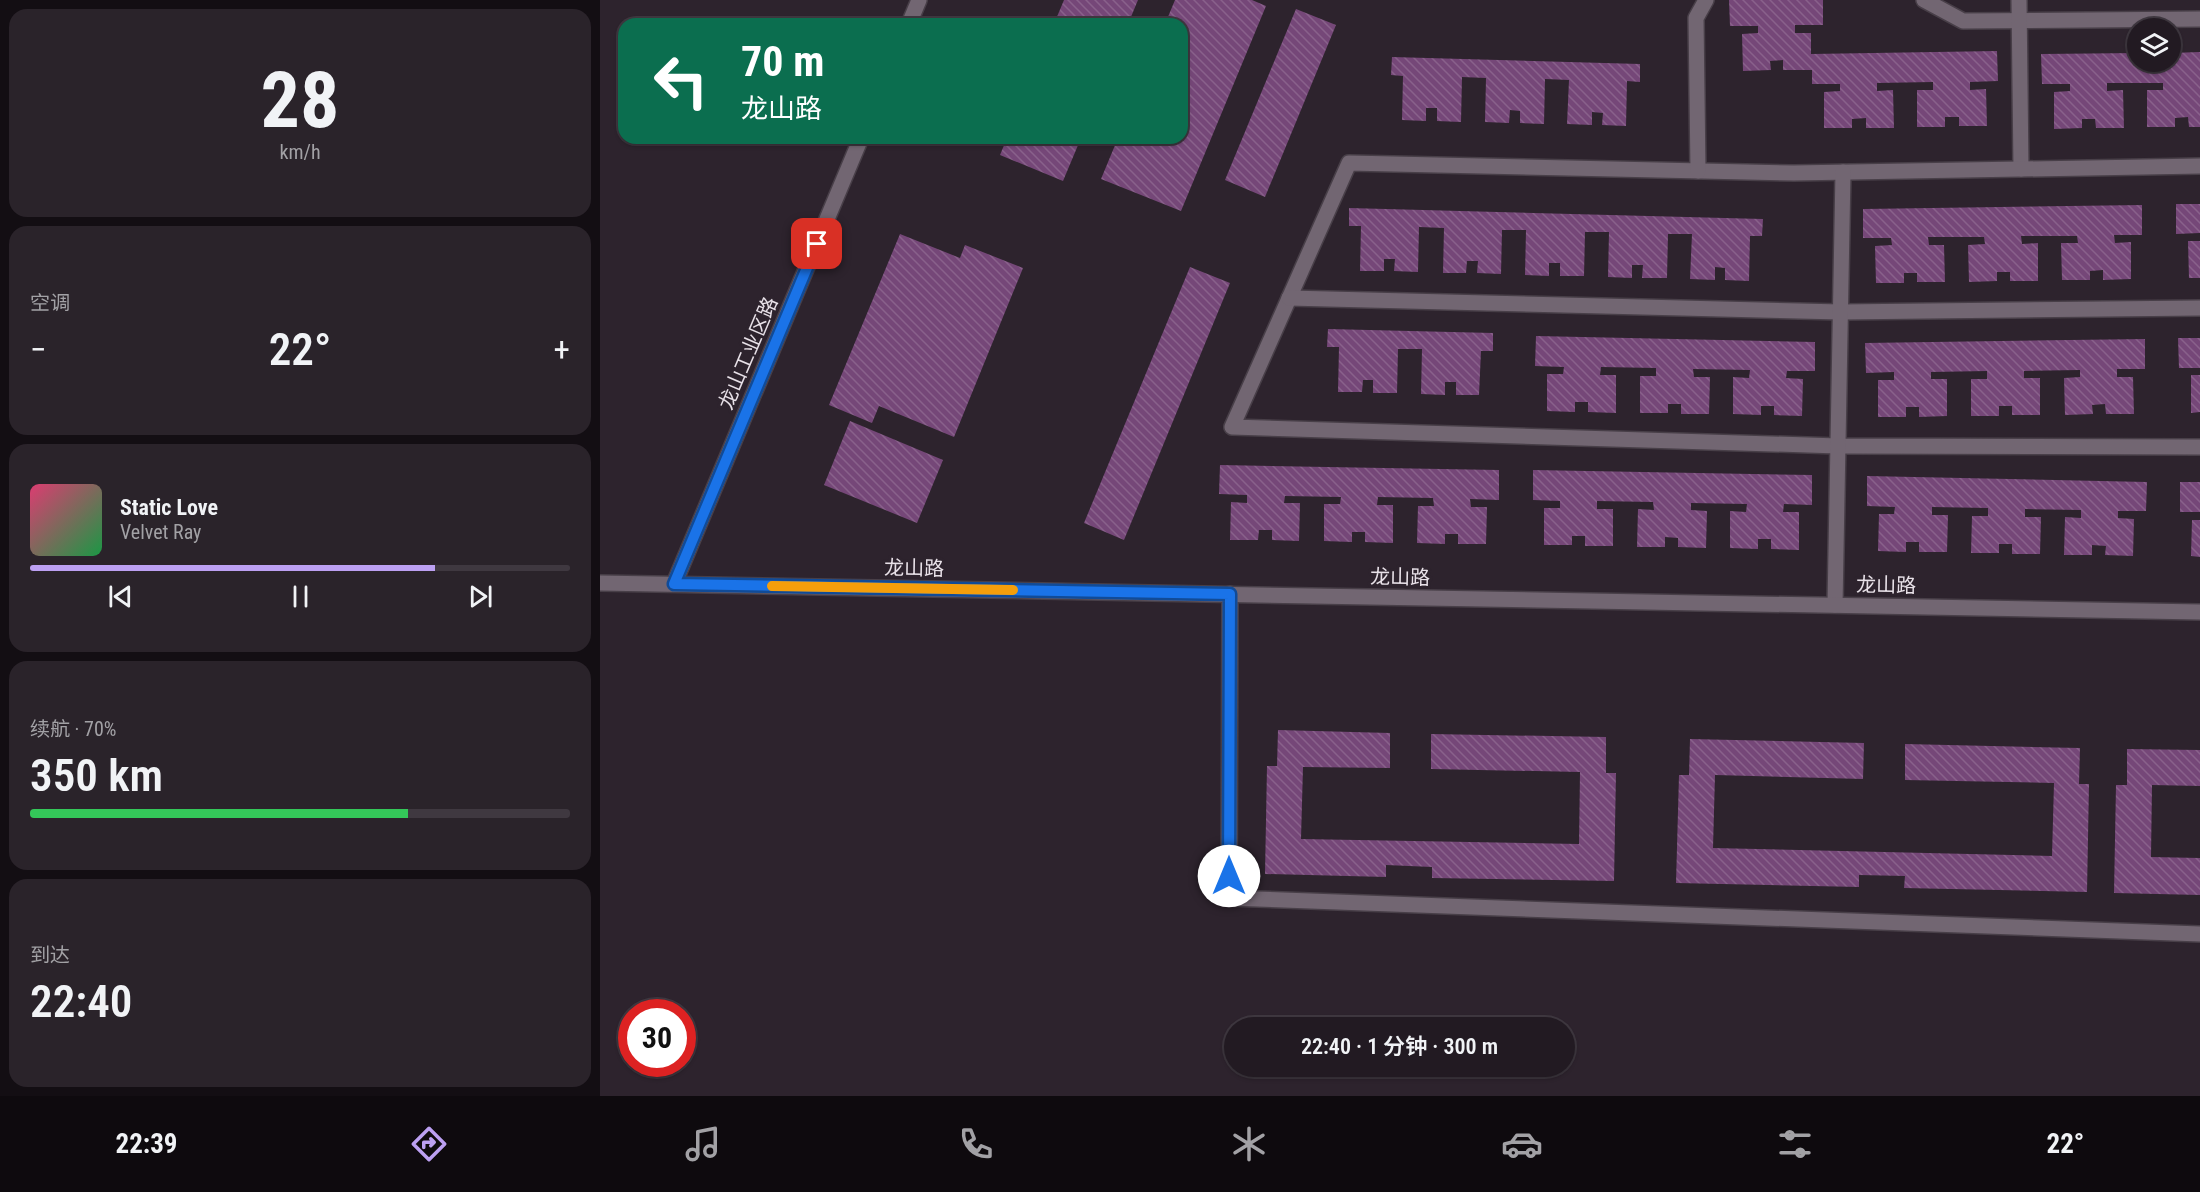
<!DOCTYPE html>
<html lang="zh">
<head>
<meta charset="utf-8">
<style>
  :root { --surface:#221a22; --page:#2a232a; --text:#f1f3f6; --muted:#a2a1a5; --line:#3f3840; --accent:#bca0f2 }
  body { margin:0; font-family:"Roboto Condensed","Noto Sans SC",sans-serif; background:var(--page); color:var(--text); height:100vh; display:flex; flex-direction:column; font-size:22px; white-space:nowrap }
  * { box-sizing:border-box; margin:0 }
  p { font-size:20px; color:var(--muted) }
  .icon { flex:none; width:33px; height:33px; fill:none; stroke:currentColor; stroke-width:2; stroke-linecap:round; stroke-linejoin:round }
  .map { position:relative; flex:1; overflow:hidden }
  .side { display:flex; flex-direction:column; gap:9px; padding:9px; background:#130e13; width:600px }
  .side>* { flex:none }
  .banner { position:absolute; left:18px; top:18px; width:570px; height:126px; border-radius:18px; box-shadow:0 2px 4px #0004,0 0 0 2px var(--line); background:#0b6e4f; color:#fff; overflow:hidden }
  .tools { position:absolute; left:1527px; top:18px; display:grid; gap:12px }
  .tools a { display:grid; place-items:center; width:54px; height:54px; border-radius:50%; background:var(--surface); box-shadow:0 2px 4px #0004,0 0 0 2px var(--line); font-size:30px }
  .speed { position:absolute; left:18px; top:999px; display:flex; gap:12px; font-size:30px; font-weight:700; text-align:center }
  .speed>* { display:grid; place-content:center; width:78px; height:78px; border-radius:50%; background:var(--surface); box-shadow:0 2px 4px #0004,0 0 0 2px var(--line); line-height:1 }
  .speed .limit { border:9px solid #d22; background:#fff; color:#111 }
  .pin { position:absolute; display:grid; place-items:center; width:51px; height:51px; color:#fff; margin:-26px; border-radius:12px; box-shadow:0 3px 9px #0006 }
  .me { position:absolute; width:66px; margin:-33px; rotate:0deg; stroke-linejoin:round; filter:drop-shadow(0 0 4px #0008) }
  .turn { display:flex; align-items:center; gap:21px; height:126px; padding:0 24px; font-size:27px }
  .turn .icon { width:78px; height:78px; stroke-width:2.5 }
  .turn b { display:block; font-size:42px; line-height:51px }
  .big { font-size:45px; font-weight:600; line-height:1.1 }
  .side .card { flex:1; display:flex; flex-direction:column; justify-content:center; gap:9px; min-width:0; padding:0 21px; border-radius:18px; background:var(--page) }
  .side .dial { align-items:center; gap:0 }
  .dial b { font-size:78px; line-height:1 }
  .song { display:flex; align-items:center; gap:18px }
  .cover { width:72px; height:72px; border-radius:9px; background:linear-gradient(135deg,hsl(340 70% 55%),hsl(140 70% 35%)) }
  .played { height:6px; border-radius:3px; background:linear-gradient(90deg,var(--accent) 75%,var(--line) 75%) }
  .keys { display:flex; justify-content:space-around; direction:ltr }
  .heat { display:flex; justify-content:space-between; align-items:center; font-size:33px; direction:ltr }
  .charge { height:9px; border-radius:4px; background:linear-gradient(90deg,#34c759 70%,var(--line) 0) }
  .trip { position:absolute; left:624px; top:1017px; width:351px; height:60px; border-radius:30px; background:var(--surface); box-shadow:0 2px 4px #0004,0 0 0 2px var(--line); font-weight:600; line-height:60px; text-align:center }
  .dock { display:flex; height:96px; justify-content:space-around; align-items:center; background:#0e0a0e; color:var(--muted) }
  .dock .icon { width:42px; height:42px }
  .dock .active { color:var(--accent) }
  .dock b { font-size:27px; color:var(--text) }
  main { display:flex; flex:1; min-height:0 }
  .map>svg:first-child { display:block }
  .building { fill:url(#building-back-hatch) }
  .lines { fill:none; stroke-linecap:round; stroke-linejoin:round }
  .lane-casing { stroke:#483f48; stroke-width:18 }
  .street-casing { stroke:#483f48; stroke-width:18 }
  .lane { stroke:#726672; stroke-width:15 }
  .street { stroke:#726672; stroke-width:15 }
  .route-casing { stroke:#114b97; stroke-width:15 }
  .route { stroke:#1a73e8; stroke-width:10 }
  .slow { stroke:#f59e0b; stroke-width:10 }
  .labels { text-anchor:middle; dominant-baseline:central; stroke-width:6; stroke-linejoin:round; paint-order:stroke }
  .street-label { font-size:20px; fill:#e8e1e8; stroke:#2d232d }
</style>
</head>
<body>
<main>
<section class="side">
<div class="card dial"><b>28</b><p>km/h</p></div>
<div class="card"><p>空调</p>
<div class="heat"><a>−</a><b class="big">22°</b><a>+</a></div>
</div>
<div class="card">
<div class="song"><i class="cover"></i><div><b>Static Love</b><p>Velvet Ray</p></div></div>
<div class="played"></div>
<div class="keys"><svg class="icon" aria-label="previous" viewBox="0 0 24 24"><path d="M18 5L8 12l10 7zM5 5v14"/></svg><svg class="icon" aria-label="pause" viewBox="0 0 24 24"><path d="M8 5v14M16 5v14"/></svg><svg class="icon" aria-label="next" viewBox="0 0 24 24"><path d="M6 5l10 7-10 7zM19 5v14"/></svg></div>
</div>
<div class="card"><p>续航 · 70%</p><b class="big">350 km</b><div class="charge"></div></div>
<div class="card"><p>到达</p><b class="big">22:40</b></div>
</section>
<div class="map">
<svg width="1600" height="1096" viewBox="0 0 1600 1096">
  <defs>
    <pattern id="building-back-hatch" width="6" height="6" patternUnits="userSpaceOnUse" patternTransform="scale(1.5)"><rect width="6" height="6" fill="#754778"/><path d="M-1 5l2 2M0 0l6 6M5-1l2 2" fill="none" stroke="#89618b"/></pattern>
  </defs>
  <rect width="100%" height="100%" fill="#2d232d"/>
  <g class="building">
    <path d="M 464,0 L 538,0 L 528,24 L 454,24 Z"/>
    <path d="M 575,0 L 652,0 L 666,6 L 581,211 L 501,179 L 518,138 L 582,138 L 582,24 L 565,24 Z"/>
    <path d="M 1129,0 L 1223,0 L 1223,25 L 1195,25 L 1195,33 L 1211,33 L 1211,54 L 1397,51 L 1398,81 L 1370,82 L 1370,90 L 1386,89 L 1387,126 L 1359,126 L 1359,117 L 1345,117 L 1345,127 L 1317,127 L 1317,90 L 1333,90 L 1333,82 L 1277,83 L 1277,91 L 1293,90 L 1294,128 L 1266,128 L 1266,118 L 1252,119 L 1252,128 L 1224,128 L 1224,92 L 1240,91 L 1240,84 L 1212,84 L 1212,70 L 1183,70 L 1183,60 L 1170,61 L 1171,70 L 1143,71 L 1142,34 L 1158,33 L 1158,26 L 1130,26 Z"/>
    <path d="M 696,9 L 736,25 L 665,197 L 625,180 Z"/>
    <path d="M 1600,52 L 1600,127 L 1589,127 L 1588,117 L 1575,118 L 1575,127 L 1547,127 L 1547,90 L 1563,90 L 1563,83 L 1507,83 L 1507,91 L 1523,90 L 1524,128 L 1496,128 L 1495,119 L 1482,119 L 1482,128 L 1454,129 L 1454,92 L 1470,91 L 1470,84 L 1442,84 L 1441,54 L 1538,53 L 1538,62 L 1570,62 L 1570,53 Z"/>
    <path d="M 792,57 L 1040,64 L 1040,82 L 1027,81 L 1026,126 L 1002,125 L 1003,113 L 992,112 L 992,125 L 967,124 L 969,80 L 945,79 L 944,124 L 920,123 L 920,111 L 910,110 L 909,123 L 885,122 L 886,78 L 862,77 L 861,122 L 837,121 L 837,108 L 826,108 L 826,121 L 802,120 L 803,76 L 791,75 Z"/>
    <path d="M 407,138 L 481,138 L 463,181 L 400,155 Z"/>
    <path d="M 1576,204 L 1600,204 L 1600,233 L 1576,234 Z"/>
    <path d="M 1542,205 L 1542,235 L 1514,235 L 1515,243 L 1531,242 L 1531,279 L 1503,280 L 1503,270 L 1490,271 L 1490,280 L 1462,280 L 1461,243 L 1478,243 L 1477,236 L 1421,236 L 1422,244 L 1438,243 L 1438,281 L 1410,281 L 1410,272 L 1397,272 L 1397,281 L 1369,282 L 1368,245 L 1385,244 L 1384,237 L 1328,237 L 1329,245 L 1344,245 L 1345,282 L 1317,282 L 1317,273 L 1304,273 L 1304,283 L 1276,283 L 1275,246 L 1292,245 L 1291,238 L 1263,238 L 1263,209 Z"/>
    <path d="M 749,208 L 1163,219 L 1162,236 L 1150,236 L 1149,281 L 1125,280 L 1125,268 L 1115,267 L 1115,280 L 1090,279 L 1092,234 L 1068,234 L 1067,278 L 1042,278 L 1043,265 L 1032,265 L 1032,278 L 1008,277 L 1009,232 L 985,232 L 984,276 L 960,276 L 960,263 L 949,263 L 949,276 L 925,275 L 926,230 L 902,230 L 901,274 L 877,273 L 878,261 L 867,261 L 866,273 L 843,273 L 844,228 L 819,227 L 818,272 L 794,271 L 795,259 L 784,259 L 784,271 L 760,271 L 761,226 L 749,226 Z"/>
    <path d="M 300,234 L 360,258 L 365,245 L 423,268 L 354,437 L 279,406 L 272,423 L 229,405 Z"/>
    <path d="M 1588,241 L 1600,241 L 1600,278 L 1589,278 Z"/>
    <path d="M 590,267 L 630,283 L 524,540 L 484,523 Z"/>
    <path d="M 728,329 L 893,333 L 893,351 L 881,351 L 879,395 L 856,395 L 856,382 L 845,382 L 845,395 L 821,394 L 822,349 L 798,349 L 797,393 L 773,393 L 773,380 L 763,380 L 762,392 L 738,392 L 739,347 L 727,347 Z"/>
    <path d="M 936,336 L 1215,342 L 1215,371 L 1187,371 L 1186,378 L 1203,379 L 1202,416 L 1174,415 L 1174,406 L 1161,406 L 1161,415 L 1133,414 L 1133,377 L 1149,378 L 1150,370 L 1093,369 L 1094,377 L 1110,377 L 1109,414 L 1081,414 L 1081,404 L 1068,404 L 1068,413 L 1040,413 L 1040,376 L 1056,376 L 1056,368 L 1001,367 L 1000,375 L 1016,375 L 1016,413 L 988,412 L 988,402 L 975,402 L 975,412 L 947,411 L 947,374 L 963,374 L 964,367 L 935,366 Z"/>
    <path d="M 1578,338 L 1600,338 L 1600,368 L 1579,368 Z"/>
    <path d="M 1545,339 L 1545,369 L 1517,369 L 1517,377 L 1533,377 L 1534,414 L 1506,414 L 1505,404 L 1492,405 L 1493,414 L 1465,415 L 1464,378 L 1480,377 L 1480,370 L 1424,371 L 1424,378 L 1440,378 L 1440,415 L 1412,415 L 1412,406 L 1399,406 L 1399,416 L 1371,416 L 1371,379 L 1387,379 L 1387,371 L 1331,372 L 1331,379 L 1347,379 L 1347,416 L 1319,417 L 1319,407 L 1306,407 L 1306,417 L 1278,417 L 1278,380 L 1294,380 L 1294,372 L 1266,373 L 1265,343 Z"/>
    <path d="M 1591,375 L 1600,375 L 1600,412 L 1591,413 Z"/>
    <path d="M 250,421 L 343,460 L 317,523 L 224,485 Z"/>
    <path d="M 620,465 L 899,470 L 899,500 L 870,499 L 871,507 L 887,507 L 886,544 L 858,544 L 858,534 L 845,534 L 845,544 L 817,543 L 818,506 L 834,506 L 833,498 L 778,497 L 777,505 L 793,505 L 793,543 L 765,542 L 765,532 L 752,532 L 752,542 L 724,541 L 724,504 L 740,504 L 741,497 L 685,496 L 684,503 L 700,503 L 699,541 L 672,540 L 672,530 L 659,530 L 658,540 L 630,540 L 631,502 L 647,503 L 647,495 L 619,494 Z"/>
    <path d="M 933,470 L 1212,475 L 1212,505 L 1184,504 L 1183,512 L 1199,512 L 1199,550 L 1171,549 L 1171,539 L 1158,539 L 1158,549 L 1130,548 L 1130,511 L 1146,512 L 1147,504 L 1091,503 L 1091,510 L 1107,511 L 1106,548 L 1078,547 L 1078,538 L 1065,537 L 1065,547 L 1037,547 L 1038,509 L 1054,510 L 1053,502 L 997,501 L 997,509 L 1013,509 L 1013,546 L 985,546 L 985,536 L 972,536 L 972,545 L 944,545 L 944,508 L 960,508 L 960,501 L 933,500 Z"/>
    <path d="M 1267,476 L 1547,482 L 1546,511 L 1518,511 L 1518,518 L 1534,519 L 1533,556 L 1505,555 L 1506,546 L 1492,545 L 1492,555 L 1464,555 L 1465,517 L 1481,518 L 1481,510 L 1425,509 L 1425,517 L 1441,517 L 1440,554 L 1412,554 L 1412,544 L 1399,544 L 1399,553 L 1371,553 L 1372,516 L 1388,516 L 1388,508 L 1332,507 L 1332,515 L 1348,515 L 1347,552 L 1319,552 L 1319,542 L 1306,542 L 1306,552 L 1278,551 L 1279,514 L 1294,514 L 1295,507 L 1267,506 Z"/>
    <rect x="1580" y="482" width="20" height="30"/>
    <path d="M 1592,520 L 1600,520 L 1600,557 L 1591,556 Z"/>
    <path d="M 678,730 L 790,733 L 790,768 L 703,767 L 701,839 L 979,844 L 980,772 L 831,769 L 831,734 L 1006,737 L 1006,773 L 1016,773 L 1014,881 L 832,878 L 832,867 L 786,865 L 786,877 L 665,874 L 667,766 L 677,766 Z"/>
    <path d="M 1090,739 L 1264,743 L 1263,779 L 1115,775 L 1113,848 L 1452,856 L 1454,783 L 1305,780 L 1305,744 L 1480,748 L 1479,784 L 1489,784 L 1487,892 L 1304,888 L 1305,876 L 1259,875 L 1259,887 L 1076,883 L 1079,775 L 1089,775 Z"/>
    <path d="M 1527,749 L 1600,750 L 1600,786 L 1552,785 L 1551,857 L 1600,858 L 1600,895 L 1514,893 L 1516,785 L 1527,785 Z"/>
  </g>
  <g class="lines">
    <defs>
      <g id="lane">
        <path d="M 1324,0 L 1363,21 L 1600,19"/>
        <path d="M 1419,0 L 1421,169"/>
        <path d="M 1600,166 L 1194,173 L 749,163 L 632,427 L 1238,446 L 1600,447"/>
        <path d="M 1098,171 L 1096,18 L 1106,0"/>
        <path d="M 689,298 L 1241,312 L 1600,308"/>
        <path d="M 1235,605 L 1243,172"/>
      </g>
      <g id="street">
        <path d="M 309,24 L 319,0"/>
        <path d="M 0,583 L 1600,612"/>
        <path d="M 74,584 L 261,138"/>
        <path d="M 630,594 L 629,898 L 1600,934"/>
      </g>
    </defs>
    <use href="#lane" class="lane-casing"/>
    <use href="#street" class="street-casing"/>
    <use href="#lane" class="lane"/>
    <use href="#street" class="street"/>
  </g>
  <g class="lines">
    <defs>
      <path id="route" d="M 217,244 L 74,584 L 630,594 L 629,876"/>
    </defs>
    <use href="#route" class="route-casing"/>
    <use href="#route" class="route"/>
    <path class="slow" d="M 172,586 L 413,590"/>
  </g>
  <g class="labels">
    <g class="street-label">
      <text transform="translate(148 353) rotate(-67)">龙山工业区路</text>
      <text transform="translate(314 568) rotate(1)">龙山路</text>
      <text transform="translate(800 577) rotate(1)">龙山路</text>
      <text transform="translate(1286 585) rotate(1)">龙山路</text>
    </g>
  </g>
</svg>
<div class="tools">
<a><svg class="icon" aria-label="layers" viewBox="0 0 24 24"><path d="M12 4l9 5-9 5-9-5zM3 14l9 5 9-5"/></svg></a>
</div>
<div class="speed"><div class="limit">30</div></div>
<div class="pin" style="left:217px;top:244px;background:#d93025"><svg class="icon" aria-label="arrive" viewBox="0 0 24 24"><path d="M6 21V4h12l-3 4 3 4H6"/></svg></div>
<svg class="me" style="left:629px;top:876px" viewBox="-20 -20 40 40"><circle r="19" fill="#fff"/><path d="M0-13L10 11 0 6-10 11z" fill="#1a73e8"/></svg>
<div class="trip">22:40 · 1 分钟 · 300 m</div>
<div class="banner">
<div class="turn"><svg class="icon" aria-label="left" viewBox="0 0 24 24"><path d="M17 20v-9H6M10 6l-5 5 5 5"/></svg><div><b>70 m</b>龙山路</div></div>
</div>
</div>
</main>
<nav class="dock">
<b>22:39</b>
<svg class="icon active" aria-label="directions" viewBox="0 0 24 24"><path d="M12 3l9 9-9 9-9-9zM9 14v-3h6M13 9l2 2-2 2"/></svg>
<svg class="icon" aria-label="music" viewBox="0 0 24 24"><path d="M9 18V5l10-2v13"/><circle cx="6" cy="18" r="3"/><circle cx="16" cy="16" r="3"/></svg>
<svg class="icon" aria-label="phone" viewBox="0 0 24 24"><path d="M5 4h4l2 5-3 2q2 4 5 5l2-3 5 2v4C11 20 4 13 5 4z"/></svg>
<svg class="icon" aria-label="climate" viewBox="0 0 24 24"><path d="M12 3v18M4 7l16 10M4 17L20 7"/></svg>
<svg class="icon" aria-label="car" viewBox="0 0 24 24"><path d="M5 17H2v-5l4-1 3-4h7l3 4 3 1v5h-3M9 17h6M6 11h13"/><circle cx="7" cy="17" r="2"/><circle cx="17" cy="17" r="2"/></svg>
<svg class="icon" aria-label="filters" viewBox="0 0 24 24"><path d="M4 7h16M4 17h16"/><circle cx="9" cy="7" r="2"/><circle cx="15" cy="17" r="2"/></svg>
<b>22°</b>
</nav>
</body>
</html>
